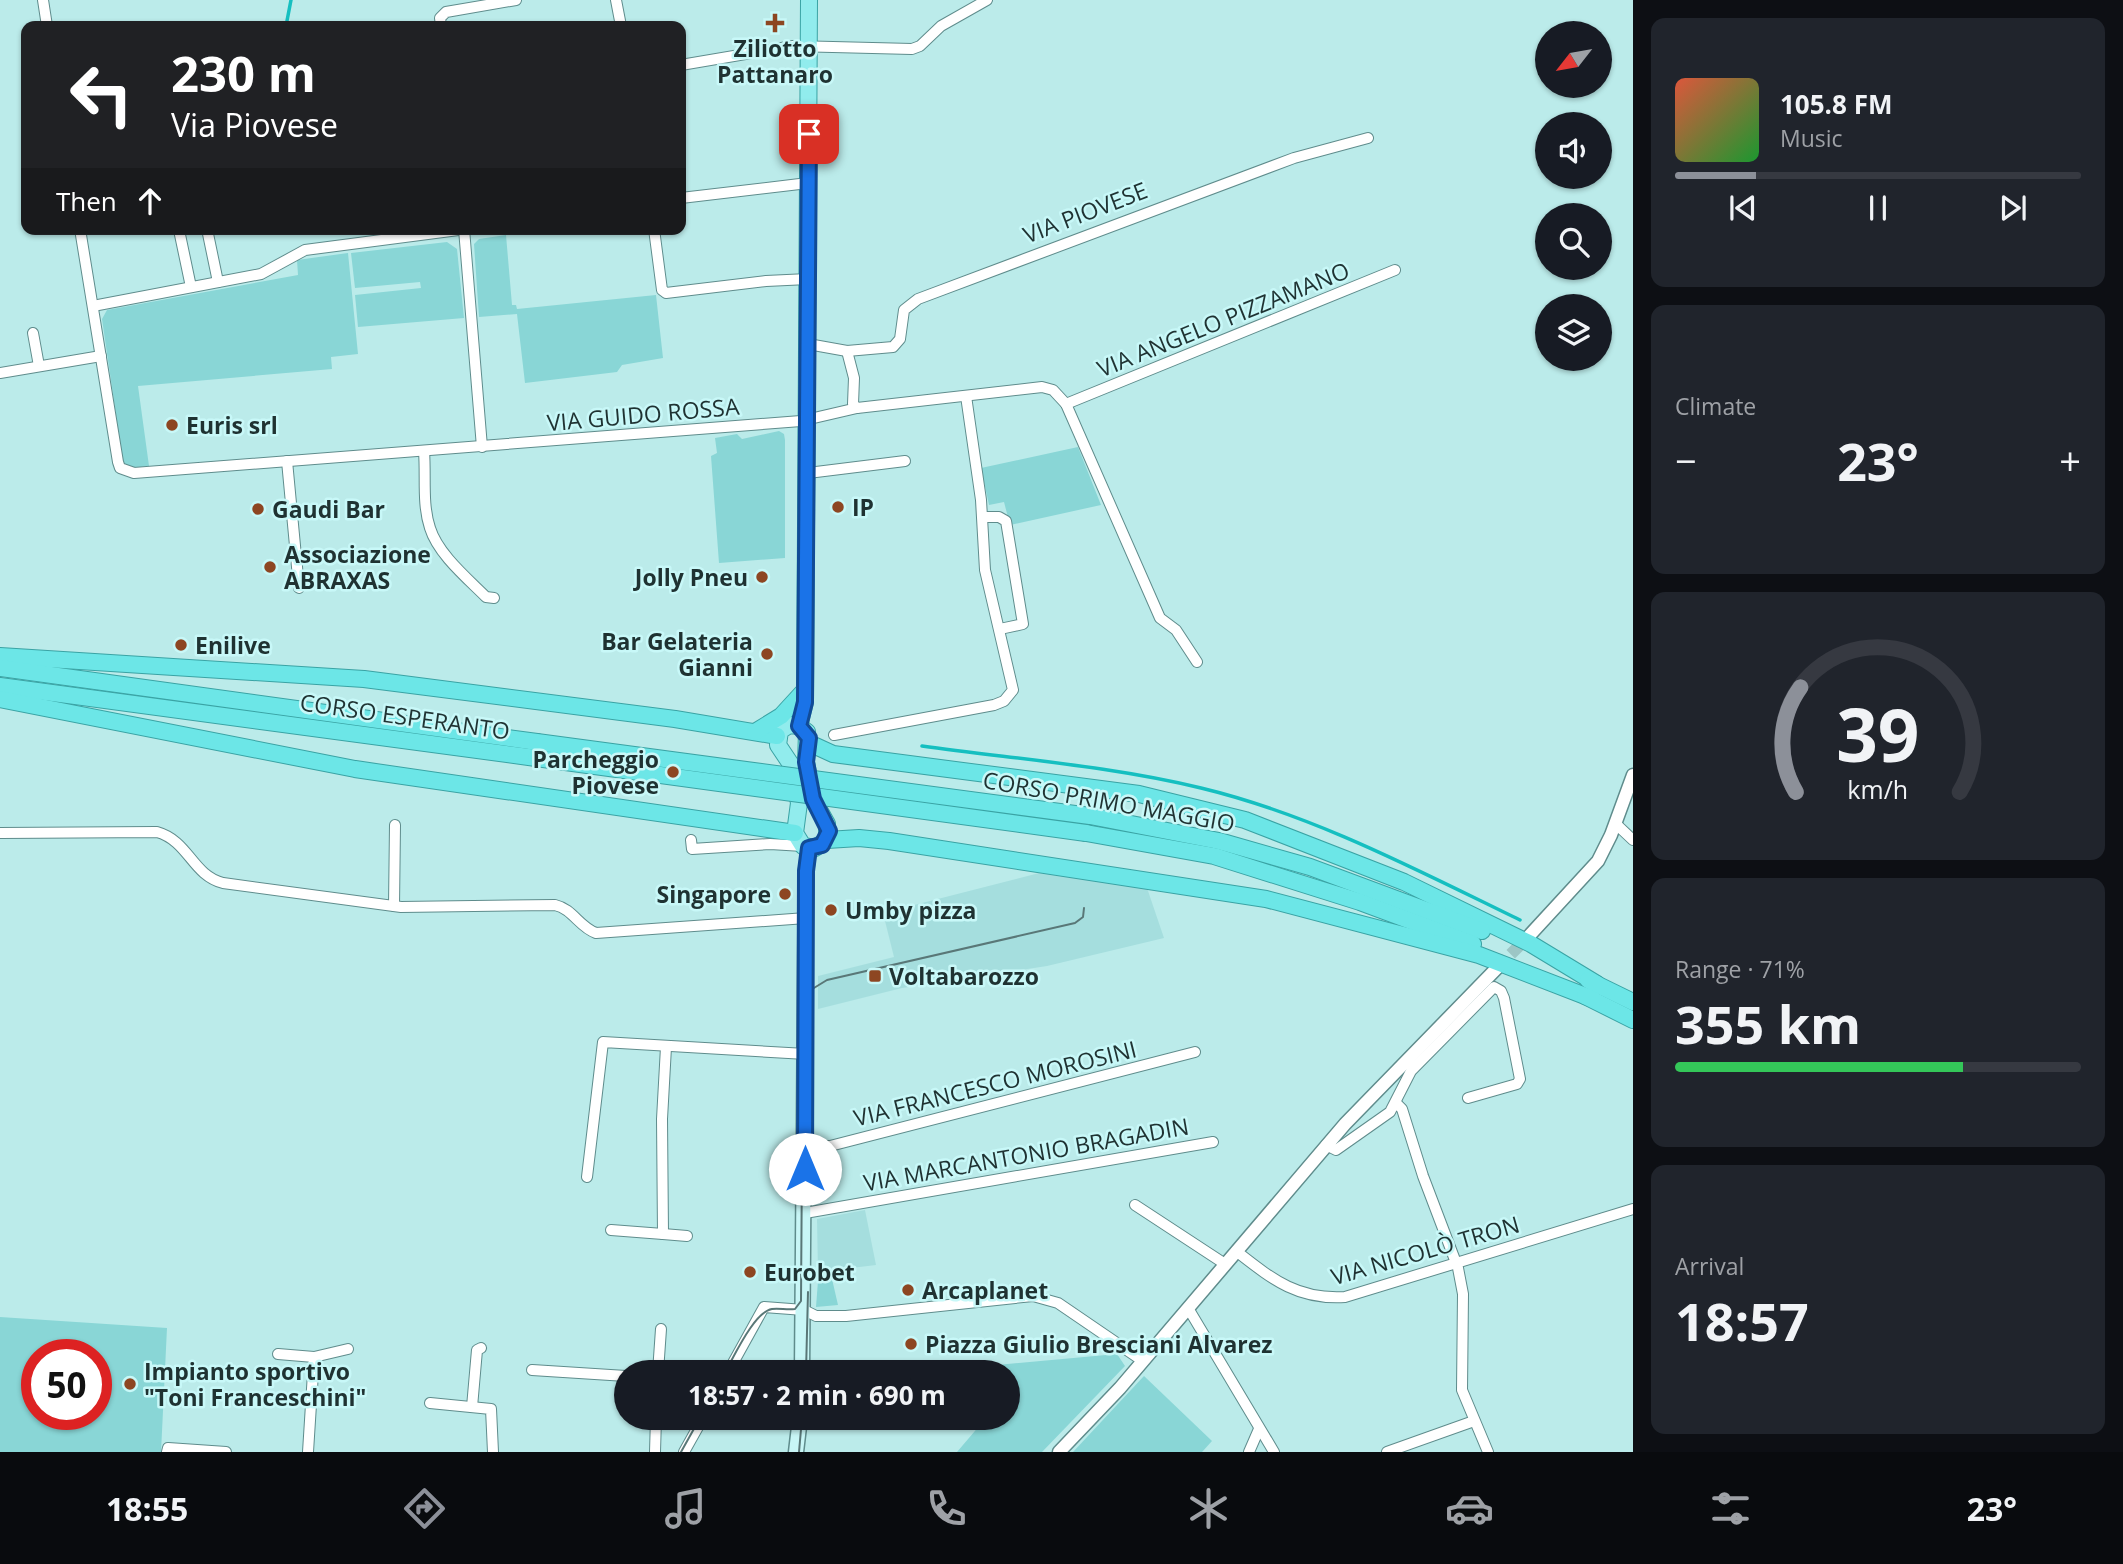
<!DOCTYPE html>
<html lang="en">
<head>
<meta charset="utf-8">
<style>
  :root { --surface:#171b24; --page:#20242c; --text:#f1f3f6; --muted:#9ea1a6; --line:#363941; --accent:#8c9099 }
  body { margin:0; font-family:"Open Sans",sans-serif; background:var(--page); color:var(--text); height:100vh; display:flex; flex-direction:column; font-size:26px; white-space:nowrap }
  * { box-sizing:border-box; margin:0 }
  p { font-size:23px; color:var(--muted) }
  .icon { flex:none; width:38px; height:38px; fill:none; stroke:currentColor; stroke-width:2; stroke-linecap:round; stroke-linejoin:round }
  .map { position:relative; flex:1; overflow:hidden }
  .sheet { display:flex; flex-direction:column; gap:18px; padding:18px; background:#0d0f14; width:490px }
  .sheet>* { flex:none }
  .top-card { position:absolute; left:21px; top:21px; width:665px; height:214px; border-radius:14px; box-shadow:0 2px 5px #0004; background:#202124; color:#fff; overflow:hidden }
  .needle { width:46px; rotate:239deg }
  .fabs { position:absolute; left:1535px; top:21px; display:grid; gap:14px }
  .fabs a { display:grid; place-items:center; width:77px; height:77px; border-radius:50%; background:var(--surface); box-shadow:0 2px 5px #0004; font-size:35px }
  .speed { position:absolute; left:21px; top:1339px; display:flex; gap:14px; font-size:35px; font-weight:700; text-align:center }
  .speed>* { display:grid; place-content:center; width:91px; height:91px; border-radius:50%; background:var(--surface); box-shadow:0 2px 5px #0004; line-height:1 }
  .speed .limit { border:10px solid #d22; background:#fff; color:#111 }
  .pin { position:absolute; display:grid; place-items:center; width:60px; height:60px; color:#fff; margin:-30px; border-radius:14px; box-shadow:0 4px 10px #0006 }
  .me { position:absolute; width:77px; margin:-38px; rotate:0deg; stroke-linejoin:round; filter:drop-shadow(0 0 5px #0008) }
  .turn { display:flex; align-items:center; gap:24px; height:147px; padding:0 35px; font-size:32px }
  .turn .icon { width:91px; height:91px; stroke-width:2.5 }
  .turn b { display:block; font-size:49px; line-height:60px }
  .then { display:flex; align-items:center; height:66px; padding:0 35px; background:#0003; gap:14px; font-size:26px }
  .big { font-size:52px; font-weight:700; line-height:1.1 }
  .sheet .card { flex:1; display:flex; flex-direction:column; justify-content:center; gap:10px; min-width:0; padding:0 24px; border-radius:14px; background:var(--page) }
  .sheet .dial { align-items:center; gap:0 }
  .dial svg { height:182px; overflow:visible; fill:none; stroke:var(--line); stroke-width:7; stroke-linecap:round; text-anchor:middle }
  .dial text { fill:var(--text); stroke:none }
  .song { display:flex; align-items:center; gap:21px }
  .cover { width:84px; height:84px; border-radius:10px; background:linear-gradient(135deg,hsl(10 70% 55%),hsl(130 70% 35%)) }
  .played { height:7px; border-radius:4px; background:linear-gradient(90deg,var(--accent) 20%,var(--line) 20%) }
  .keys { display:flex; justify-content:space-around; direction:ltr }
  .heat { display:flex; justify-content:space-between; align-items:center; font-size:38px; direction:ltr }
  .charge { height:10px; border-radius:5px; background:linear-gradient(90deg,#34c759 71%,var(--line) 0) }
  .trip { position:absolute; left:614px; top:1360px; width:406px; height:70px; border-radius:35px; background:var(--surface); box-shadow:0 2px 5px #0004; font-weight:700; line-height:70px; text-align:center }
  .tab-bar { display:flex; height:112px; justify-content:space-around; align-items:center; background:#090b0e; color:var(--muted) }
  .tab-bar .icon { width:49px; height:49px }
  .tab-bar .active { color:var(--accent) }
  .tab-bar b { font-size:32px; color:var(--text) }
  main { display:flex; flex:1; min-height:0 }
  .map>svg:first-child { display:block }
  .built { fill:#a5dede }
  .green { fill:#89d6d6; fill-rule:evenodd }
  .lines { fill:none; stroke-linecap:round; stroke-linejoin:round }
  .stream { stroke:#15bfc0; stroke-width:3.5 }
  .tertiary-tunnel { stroke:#9cc6c5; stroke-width:12; stroke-dasharray:12 6; stroke-linecap:butt }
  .minor-casing { stroke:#5f8c8c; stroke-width:12 }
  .tertiary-casing { stroke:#5f8c8c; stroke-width:15 }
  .secondary-casing { stroke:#5f8c8c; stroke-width:17 }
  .primary-casing { stroke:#3aa3a4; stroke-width:18 }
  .trunk-casing { stroke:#3aa3a4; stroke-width:18 }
  .minor { stroke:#fff; stroke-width:10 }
  .tertiary { stroke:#fff; stroke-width:12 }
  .secondary { stroke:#c8f6f6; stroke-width:14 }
  .primary { stroke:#91eced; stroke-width:16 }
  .trunk { stroke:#6ce6e7; stroke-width:16 }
  .tram { stroke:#597777; stroke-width:2 }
  .trunk-bridge-casing { stroke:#3aa3a4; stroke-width:18; stroke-linecap:butt }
  .trunk-bridge { stroke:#6ce6e7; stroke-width:16 }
  .route-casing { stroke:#114b97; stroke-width:18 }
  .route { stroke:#1a73e8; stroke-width:12 }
  .poi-dot { fill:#8d4622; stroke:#c8f8f8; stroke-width:2.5 }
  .labels { text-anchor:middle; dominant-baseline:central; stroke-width:5; stroke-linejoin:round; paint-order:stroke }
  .poi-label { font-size:23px; font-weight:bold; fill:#1f3232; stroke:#c8f8f8; text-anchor:start }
  .street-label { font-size:23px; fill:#1f3232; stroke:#c8f8f8 }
</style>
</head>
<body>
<main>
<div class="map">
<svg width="1633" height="1452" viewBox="0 0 1633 1452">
  <rect width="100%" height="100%" fill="#bbebea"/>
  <g class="built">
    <path d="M 1043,872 L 1147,888 L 1164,938 L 1047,966 L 902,988 L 818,1009 L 818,976 L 894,957 L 883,913 Z"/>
    <path d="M 865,1210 L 876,1265 L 818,1272 L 817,1219 Z"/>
  </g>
  <g class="green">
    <path d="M 506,235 L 512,305 L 516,305 L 517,309 L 656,295 L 663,358 L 622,365 L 617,372 L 525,383 L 517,314 L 479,317 L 474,244 L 479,239 Z"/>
    <path d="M 447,242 L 457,249 L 464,318 L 358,327 L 355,295 L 421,288 L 420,282 L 355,288 L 351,253 Z"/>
    <path d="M 348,253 L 358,354 L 331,357 L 332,369 L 138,386 L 149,466 L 130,468 L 123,463 L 102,319 L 107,310 L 298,275 L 297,260 Z"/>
    <path d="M 779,431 L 784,434 L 785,440 L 785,558 L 719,563 L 711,456 L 717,453 L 715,438 L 737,434 L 742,439 Z"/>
    <path d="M 1078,447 L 1101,505 L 1010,525 L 1004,502 L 989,505 L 981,468 Z"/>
    <path d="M 832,1279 L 838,1305 L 816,1307 L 818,1281 Z"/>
    <path d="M 0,1317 L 167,1328 L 161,1452 L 0,1452 ZM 37,1354 L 96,1354 L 96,1414 L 37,1414 Z"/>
    <path d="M 1117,1354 L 1125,1366 L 1042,1452 L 957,1452 L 986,1418 L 1008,1418 L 1008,1372 L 998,1372 L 997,1365 Z"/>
    <path d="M 1144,1376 L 1212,1441 L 1202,1452 L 1073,1452 Z"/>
  </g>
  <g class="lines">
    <g class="stream">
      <path d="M 286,26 L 291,0"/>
      <path d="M 922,746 C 1015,759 1111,766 1201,788 C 1313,815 1417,870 1520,920"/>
    </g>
    <path class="tertiary-tunnel" d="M 1498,967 L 1529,936"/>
    <defs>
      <g id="minor">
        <path d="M 43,0 L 47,26"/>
        <path d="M 616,0 L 621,26"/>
        <path d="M 441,26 L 440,18 L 446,12 L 516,0"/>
        <path d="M 681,65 L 793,46 L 912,49 L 920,46 L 941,26 L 987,0"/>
        <path d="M 681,198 L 808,183"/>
        <path d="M 80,229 L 118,462 L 120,468 L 134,473 L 801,421 L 857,408 L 1042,387 L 1053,390 L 1066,404 L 1395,270"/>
        <path d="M 185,229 L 179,230 L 191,287"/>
        <path d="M 207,229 L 218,282"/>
        <path d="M 464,229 L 482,447"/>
        <path d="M 654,229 L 662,290 L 666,293 L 766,281 L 808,279"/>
        <path d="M 93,306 L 261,274 L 305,250 L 466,229"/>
        <path d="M 33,333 L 39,366"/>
        <path d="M 808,344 L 847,351 L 893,347 L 900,339 L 904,310 L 918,299 L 1294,158 L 1368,138"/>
        <path d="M 847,351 L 854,378 L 853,404 L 857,408"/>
        <path d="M 0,373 L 101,356"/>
        <path d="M 1066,404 L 1160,618 L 1176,630 L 1197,662"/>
        <path d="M 424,451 C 426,477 422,504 430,528 C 438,554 467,578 486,597 L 494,598"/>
        <path d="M 287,461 L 299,588"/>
        <path d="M 808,473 L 905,461"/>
        <path d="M 983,517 L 999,517 L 1006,521 L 1023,624 L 1000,629"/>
        <path d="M 834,735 L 994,705 L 1004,701 L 1013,690 L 985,570 L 981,500 L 966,396"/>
        <path d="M 1616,824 L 1633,840"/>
        <path d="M 0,833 L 157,832 C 189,841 192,875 223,883 L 401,907 L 555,905 C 573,909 579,927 596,933 L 806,918"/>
        <path d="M 691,840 L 692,849 L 770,844 L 803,846"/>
        <path d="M 394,906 L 395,825"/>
        <path d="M 1396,1103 L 1402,1109 L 1423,1176 L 1458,1268 L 1463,1294 L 1462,1390 L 1488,1452"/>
        <path d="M 1326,1145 L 1336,1150 L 1390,1112 L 1411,1071 L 1494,987 L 1501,991 L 1504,998 L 1520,1079 L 1517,1084 L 1468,1098"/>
        <path d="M 805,1146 L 830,1146 L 1195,1052"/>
        <path d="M 587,1177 L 603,1042 L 806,1054"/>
        <path d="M 1135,1205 L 1225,1264"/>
        <path d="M 805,1213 L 1213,1142"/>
        <path d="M 611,1230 L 663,1234 L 662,1119 L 666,1047"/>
        <path d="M 663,1234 L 687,1236"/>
        <path d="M 1236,1251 C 1272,1279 1297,1300 1345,1297 L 1633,1209"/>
        <path d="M 1188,1308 L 1274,1452"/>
        <path d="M 278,1354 L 314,1357 L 348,1349"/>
        <path d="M 532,1370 L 626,1376"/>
        <path d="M 658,1372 L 661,1329"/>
        <path d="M 728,1372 L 764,1307 L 804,1310 L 816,1316 L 846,1316 L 1033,1296 L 1058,1303 L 1143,1361"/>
        <path d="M 430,1403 L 491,1409 L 493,1452"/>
        <path d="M 472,1407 L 477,1350 L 481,1348"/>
        <path d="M 167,1452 L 168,1448 L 226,1452"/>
        <path d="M 308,1452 L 314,1357"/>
        <path d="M 655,1452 L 656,1418"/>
        <path d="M 684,1452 L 703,1418"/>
        <path d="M 1249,1452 L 1259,1429"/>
        <path d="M 1387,1452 L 1474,1421"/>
      </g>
      <g id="tertiary">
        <path d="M 1529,936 L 1598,861 L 1611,835 L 1633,775"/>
        <path d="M 1059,1452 L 1120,1388 L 1345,1124 L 1498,967"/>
      </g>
      <g id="secondary">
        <path d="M 802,1372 L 806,871 L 809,848"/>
        <path d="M 796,1452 L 800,1418"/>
      </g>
      <g id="primary">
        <path d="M 789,725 L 799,726 L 807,732 L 806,762 L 813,799 L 827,824 L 827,840 L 815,848 L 803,846 L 795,833 L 799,803 L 792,766 L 778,745 L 780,731 Z"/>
        <path d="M 799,726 L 805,702 L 809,0"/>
      </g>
      <g id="trunk">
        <path d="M 0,656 L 364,679 L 675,719 L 777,736"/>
        <path d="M 0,668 L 537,742"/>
        <path d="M 0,686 L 536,758"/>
        <path d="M 0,699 L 355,769 L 795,833"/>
        <path d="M 755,732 L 781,716 L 803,692"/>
        <path d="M 809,743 L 833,754 L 1139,794 L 1245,820 L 1404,882 L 1531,944 L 1597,984"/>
        <path d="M 1090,816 L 1219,841 L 1310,867 L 1482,931"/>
        <path d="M 1086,833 L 1214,856 L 1360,902 L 1473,944"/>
        <path d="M 827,840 L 859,838 L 889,841 L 1266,899 L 1479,955 L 1593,999"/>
        <path d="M 1588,980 L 1633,1002"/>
        <path d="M 1585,996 L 1633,1020"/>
      </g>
    </defs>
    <use href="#minor" class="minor-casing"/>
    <use href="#tertiary" class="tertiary-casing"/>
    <use href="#secondary" class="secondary-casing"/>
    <use href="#primary" class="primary-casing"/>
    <use href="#trunk" class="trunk-casing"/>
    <use href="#minor" class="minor"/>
    <use href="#tertiary" class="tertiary"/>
    <use href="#secondary" class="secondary"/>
    <use href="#primary" class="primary"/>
    <use href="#trunk" class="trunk"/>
    <g class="tram">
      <path d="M 725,1372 C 734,1357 754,1312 772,1309 C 779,1308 787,1310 795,1309 L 801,1301 L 803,1012 L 809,991 L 827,980 L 1075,923 L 1083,917 L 1084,908"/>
      <path d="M 806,1372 L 808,1292"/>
      <path d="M 681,1452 L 700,1418"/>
      <path d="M 799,1452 L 802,1418"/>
    </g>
    <defs>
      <g id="trunk-bridge">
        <path d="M 537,742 L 1090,816"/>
        <path d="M 536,758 L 1086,833"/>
      </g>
    </defs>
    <use href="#trunk-bridge" class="trunk-bridge-casing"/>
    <use href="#trunk-bridge" class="trunk-bridge"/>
  </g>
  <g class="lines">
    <defs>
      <path id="route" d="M 805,1169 L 806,871 L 809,848 L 822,845 L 829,831 L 813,799 L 806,762 L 809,738 L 799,726 L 805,702 L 809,134"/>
    </defs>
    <use href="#route" class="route-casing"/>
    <use href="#route" class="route"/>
  </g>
  <g class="poi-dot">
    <path d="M771.5 12.5h7v7h7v7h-7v7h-7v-7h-7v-7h7z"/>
    <circle cx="172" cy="425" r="7"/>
    <circle cx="838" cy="507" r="7"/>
    <circle cx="258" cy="509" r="7"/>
    <circle cx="270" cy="567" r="7"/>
    <circle cx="762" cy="577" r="7"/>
    <circle cx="181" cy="645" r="7"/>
    <circle cx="767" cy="654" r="7"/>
    <circle cx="673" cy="772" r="7"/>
    <circle cx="785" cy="894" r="7"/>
    <circle cx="831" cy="910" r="7"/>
    <rect x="868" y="969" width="14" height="14" rx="3.5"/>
    <circle cx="750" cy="1272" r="7"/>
    <circle cx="908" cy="1290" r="7"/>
    <circle cx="911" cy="1344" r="7"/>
    <circle cx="130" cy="1384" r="7"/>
  </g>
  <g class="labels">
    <g class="poi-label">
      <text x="775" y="48" text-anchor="middle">Ziliotto<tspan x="775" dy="26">Pattanaro</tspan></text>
      <text x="186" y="425">Euris srl</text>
      <text x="852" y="507">IP</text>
      <text x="272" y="509">Gaudi Bar</text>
      <text x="284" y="554">Associazione<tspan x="284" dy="26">ABRAXAS</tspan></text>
      <text x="748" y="577" text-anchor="end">Jolly Pneu</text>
      <text x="753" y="641" text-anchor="end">Bar Gelateria<tspan x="753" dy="26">Gianni</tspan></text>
      <text x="195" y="645">Enilive</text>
      <text x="659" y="759" text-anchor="end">Parcheggio<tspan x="659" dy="26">Piovese</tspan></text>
      <text x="771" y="894" text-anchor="end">Singapore</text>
      <text x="845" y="910">Umby pizza</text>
      <text x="889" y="976">Voltabarozzo</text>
      <text x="764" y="1272">Eurobet</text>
      <text x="922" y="1290">Arcaplanet</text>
      <text x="925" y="1344">Piazza Giulio Bresciani Alvarez</text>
      <text x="144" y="1371">Impianto sportivo<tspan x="144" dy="26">"Toni Franceschini"</tspan></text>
    </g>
    <g class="street-label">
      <text transform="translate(1085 212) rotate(-21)">VIA PIOVESE</text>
      <text transform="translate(1223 319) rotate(-22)">VIA ANGELO PIZZAMANO</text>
      <text transform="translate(643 414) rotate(-5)">VIA GUIDO ROSSA</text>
      <text transform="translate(405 716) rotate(8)">CORSO ESPERANTO</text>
      <text transform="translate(1109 801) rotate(10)">CORSO PRIMO MAGGIO</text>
      <text transform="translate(995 1083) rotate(-14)">VIA FRANCESCO MOROSINI</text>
      <text transform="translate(1026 1154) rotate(-10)">VIA MARCANTONIO BRAGADIN</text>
      <text transform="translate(1425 1250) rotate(-16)">VIA NICOLÒ TRON</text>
    </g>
  </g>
</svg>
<div class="fabs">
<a><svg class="needle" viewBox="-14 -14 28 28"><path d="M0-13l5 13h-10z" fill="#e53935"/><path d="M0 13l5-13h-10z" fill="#9ea1a6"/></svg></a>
<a><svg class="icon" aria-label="sound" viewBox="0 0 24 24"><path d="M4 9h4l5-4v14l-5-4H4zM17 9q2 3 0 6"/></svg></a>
<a><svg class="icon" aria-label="search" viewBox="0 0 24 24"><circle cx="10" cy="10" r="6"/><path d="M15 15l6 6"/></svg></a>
<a><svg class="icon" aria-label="layers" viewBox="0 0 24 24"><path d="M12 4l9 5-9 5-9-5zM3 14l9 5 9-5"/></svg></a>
</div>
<div class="speed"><div class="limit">50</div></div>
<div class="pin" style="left:809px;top:134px;background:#d93025"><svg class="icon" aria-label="arrive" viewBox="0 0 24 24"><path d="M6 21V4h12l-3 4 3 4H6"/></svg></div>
<svg class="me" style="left:805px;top:1169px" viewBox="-20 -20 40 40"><circle r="19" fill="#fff"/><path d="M0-13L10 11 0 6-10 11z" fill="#1a73e8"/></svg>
<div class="trip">18:57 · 2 min · 690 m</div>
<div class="top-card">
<div class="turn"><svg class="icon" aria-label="left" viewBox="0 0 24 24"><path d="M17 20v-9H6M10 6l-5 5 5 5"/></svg><div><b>230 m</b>Via Piovese</div></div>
<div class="then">Then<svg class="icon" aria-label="ahead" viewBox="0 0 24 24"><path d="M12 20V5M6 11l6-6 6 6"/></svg></div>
</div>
</div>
<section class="sheet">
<div class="card">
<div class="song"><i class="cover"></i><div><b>105.8 FM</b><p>Music</p></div></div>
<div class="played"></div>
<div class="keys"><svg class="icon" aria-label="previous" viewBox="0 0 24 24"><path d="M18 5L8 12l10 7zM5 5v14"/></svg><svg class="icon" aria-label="pause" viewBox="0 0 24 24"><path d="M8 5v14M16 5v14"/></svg><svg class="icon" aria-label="next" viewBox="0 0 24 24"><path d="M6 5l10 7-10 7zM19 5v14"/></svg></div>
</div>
<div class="card"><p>Climate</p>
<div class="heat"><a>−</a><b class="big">23°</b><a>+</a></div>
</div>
<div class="card dial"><svg viewBox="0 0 100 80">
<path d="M14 69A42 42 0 1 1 86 69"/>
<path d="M14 69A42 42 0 0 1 16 23" stroke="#8c9099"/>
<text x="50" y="56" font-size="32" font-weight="700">39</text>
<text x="50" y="72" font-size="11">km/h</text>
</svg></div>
<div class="card"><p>Range · 71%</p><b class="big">355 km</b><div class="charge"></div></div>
<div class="card"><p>Arrival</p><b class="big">18:57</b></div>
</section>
</main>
<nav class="tab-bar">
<b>18:55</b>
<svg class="icon active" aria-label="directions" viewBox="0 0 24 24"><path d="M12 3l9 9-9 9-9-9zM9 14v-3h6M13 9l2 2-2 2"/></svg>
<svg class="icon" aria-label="music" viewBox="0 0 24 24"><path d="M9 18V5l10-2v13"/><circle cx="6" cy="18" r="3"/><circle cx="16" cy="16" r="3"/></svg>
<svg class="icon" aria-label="phone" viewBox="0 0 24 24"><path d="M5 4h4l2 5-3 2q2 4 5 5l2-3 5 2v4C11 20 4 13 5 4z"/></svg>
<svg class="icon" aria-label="climate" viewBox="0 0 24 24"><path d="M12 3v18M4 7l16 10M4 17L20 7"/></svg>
<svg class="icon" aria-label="car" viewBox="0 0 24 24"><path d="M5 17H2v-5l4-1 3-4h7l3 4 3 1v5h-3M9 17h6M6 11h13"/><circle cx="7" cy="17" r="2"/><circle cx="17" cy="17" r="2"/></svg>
<svg class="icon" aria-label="filters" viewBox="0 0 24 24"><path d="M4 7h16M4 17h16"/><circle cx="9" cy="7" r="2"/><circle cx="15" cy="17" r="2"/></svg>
<b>23°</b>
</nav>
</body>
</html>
